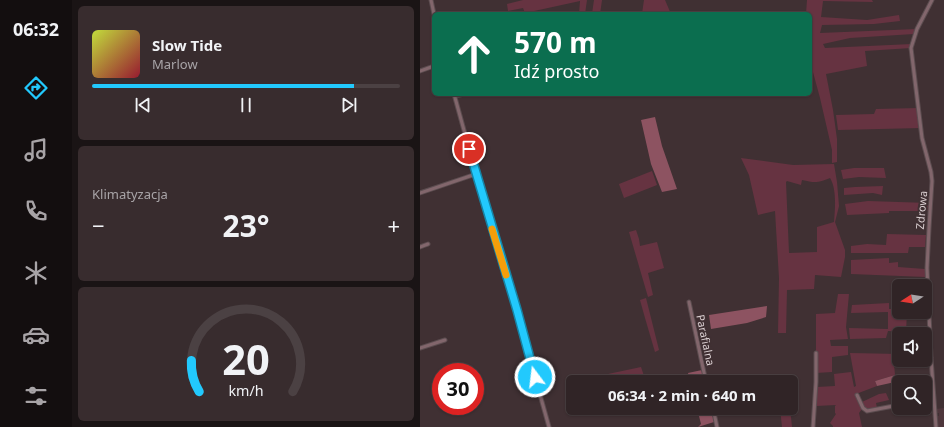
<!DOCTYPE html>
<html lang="pl">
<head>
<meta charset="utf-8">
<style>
  :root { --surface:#302426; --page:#382c2e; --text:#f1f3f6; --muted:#a8a4a7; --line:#4b4143; --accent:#22c9fd }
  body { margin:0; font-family:"Noto Sans",sans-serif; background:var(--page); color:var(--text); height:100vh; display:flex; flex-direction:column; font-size:15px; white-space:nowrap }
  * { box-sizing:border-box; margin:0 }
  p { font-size:13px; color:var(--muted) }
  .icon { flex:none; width:22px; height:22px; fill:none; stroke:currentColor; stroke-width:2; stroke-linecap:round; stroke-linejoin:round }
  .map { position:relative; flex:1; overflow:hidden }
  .side { display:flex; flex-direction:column; gap:6px; padding:6px; background:#1a1415; width:348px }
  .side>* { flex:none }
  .hud { position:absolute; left:12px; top:12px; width:380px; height:84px; border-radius:6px; box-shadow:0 1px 3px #0004,0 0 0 1px var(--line); background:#0b6e4f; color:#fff; overflow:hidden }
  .needle { width:26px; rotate:258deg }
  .tools { position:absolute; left:472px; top:279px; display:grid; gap:8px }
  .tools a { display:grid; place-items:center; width:40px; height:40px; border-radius:6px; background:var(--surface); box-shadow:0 1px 3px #0004,0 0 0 1px var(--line); font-size:20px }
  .speed { position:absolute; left:12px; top:363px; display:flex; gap:8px; font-size:20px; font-weight:700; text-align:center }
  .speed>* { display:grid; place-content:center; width:52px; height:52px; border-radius:50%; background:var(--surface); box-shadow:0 1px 3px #0004,0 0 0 1px var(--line); line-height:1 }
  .speed .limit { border:6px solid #d22; background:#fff; color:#111 }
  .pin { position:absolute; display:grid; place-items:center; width:34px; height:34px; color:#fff; margin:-17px; border:2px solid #fff; border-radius:50%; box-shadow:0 1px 4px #0007 }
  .me { position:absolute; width:44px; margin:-22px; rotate:345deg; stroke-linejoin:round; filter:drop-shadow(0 0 3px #0008) }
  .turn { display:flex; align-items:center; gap:14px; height:84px; padding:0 16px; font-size:18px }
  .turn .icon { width:52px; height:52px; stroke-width:2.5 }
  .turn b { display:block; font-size:28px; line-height:34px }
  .big { font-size:30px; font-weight:700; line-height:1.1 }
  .side .tile { flex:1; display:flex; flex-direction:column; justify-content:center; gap:6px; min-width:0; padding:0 14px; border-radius:6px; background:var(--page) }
  .side .dial { align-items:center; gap:0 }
  .dial svg { height:104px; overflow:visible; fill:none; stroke:var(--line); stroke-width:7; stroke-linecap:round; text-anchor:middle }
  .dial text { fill:var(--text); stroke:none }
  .song { display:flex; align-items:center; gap:12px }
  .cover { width:48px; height:48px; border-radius:6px; background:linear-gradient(135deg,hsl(70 70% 55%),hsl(350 70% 35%)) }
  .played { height:4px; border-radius:2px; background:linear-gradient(90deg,var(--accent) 85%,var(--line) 85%) }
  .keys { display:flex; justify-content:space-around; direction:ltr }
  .heat { display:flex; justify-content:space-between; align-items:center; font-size:22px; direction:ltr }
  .trip { position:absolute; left:146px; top:375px; width:232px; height:40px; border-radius:6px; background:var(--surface); box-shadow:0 1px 3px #0004,0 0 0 1px var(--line); font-weight:700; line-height:40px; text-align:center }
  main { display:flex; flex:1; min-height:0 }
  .menu { display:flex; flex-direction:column; width:72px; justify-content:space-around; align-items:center; background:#130e0f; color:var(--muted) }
  .menu .icon { width:28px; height:28px }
  .menu .on { color:var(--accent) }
  .menu b { font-size:18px; color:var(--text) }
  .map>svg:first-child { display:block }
  .built { fill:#4e363c }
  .green { fill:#663341; fill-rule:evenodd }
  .forest { fill:#8d5361 }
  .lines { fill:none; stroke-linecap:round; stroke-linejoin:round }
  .minor-casing { stroke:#5c4d50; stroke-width:5 }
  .minor { stroke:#82666c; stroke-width:3 }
  .route-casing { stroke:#1683a4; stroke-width:10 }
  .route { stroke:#22c9fd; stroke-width:7 }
  .slow { stroke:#f59e0b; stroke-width:7 }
  .labels { text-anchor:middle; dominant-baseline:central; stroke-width:4; stroke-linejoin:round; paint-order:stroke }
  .street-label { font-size:11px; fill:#ddd2d4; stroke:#403033 }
</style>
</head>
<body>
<main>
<nav class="menu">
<b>06:32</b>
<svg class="icon on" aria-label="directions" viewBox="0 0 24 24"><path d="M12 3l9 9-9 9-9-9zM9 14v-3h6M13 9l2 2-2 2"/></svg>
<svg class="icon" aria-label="music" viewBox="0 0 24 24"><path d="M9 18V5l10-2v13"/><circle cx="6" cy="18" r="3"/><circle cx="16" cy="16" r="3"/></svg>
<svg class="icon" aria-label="phone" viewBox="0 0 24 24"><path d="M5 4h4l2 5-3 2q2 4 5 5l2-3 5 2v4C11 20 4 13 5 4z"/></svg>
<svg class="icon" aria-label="climate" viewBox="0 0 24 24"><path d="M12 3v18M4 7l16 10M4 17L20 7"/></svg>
<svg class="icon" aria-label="car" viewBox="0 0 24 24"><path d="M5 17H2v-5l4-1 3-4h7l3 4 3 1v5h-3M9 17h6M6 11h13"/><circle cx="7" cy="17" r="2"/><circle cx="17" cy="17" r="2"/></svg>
<svg class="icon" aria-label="filters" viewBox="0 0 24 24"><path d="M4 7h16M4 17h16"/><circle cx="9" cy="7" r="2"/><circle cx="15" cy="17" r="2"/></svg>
</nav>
<section class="side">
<div class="tile">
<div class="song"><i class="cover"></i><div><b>Slow Tide</b><p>Marlow</p></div></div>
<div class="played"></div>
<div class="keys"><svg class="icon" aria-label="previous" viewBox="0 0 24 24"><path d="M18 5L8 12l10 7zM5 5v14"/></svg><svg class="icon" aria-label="pause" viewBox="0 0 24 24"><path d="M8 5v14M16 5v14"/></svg><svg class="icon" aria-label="next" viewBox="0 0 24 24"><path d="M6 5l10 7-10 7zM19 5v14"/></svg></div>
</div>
<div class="tile"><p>Klimatyzacja</p>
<div class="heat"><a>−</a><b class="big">23°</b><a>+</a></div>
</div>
<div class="tile dial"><svg viewBox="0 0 100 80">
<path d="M14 69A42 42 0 1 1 86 69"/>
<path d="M14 69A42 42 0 0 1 8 45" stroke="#22c9fd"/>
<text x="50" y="56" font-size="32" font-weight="700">20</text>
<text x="50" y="72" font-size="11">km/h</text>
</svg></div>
</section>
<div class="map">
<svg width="524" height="427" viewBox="0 0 524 427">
  <rect width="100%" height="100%" fill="#403033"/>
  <path class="built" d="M 524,408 L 524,427 L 517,427 L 516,416 L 519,416 L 519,413 L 516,413 L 516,409 Z"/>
  <g class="green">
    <path d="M 103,0 L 167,0 L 165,14 L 159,14 L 160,1 L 105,13 L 103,8 L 88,11 L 87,4 Z"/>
    <path d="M 174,0 L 182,0 L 180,14 L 172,14 Z"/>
    <path d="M 224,0 L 245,0 L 251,14 L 222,14 Z"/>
    <path d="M 387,0 L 452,0 L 453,2 L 403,1 L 401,17 L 447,20 L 479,15 L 480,21 L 454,24 L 402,25 L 400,33 L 497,29 L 494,34 L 430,38 L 403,44 L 405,48 L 492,44 L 491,48 L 445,51 L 447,66 L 406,74 L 413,110 L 417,139 L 417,162 L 412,163 L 412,150 L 400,98 L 390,61 L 390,14 L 386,14 Z"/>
    <path d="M 499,108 L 501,128 L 418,130 L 416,115 L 454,114 L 456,109 Z"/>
    <path d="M 321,158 L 373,165 L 414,164 L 417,182 L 419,206 L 415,222 L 425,250 L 425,257 L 421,277 L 395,275 L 394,289 L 367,290 L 366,333 L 358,333 L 359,278 L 355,211 L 338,215 L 329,175 ZM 410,178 C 417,189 415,209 414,222 L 397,227 L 397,252 L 369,253 L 366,182 L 367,181 L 381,185 L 382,180 C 395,183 398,183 410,178 Z"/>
    <path d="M 434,168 L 464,168 L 466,178 L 439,177 L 423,179 L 421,170 Z"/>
    <path d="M 232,171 L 237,185 L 204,198 L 199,184 Z"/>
    <path d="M 463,186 L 462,195 L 453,193 L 424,195 L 424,188 L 435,187 Z"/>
    <path d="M 448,201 L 509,203 L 508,211 L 469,211 L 469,213 L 427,215 L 425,204 Z"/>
    <path d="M 216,230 L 219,239 L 220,246 L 237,242 L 244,268 L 228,273 L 233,295 L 228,297 L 209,232 Z"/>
    <path d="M 467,234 L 506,235 L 505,247 L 489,247 L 488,253 L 431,253 L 431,246 L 447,244 L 466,245 Z"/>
    <path d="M 469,258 L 469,263 L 478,262 L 478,267 L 505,269 L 506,277 L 431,274 L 431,260 Z"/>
    <path d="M 418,294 L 429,294 L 426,327 L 428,339 L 410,340 L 411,346 L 428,346 L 428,355 L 412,357 L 412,372 L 396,373 L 396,314 L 415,313 Z"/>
    <path d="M 226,298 L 239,350 L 235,352 L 225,318 L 220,300 Z"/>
    <path d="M 469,303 L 469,309 L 479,309 L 479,312 L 487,312 L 486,332 L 468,331 L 466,338 L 430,339 L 429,328 L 468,329 L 468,312 L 431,313 L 432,305 Z"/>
    <path d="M 430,353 L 479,354 L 479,360 L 495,360 L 495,364 L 474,364 L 475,375 L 455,381 L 457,386 L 436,394 L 442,409 L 439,413 L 442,427 L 413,427 L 413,426 L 410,423 L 416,414 L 415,413 L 415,406 L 416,405 L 396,406 L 397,387 L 415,386 L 414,374 L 431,372 L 434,387 L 436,386 Z"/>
    <path d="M 221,367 L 226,382 L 155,381 Z"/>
    <path d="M 466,393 L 469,400 L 456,403 L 457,408 L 446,410 L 442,402 L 459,394 Z"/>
    <path d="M 360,408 L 370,408 L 372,427 L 362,427 Z"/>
  </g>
  <g class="forest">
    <path d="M 235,117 L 242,146 L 257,189 L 242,192 L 231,164 L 221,120 Z"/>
    <path d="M 347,306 L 346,317 L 327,323 L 291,329 L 289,315 Z"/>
    <path d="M 282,370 L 285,382 L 270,382 L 268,373 Z"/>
    <path d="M 488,374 L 489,380 L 475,382 L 457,386 L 455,381 L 475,375 Z"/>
    <path d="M 277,408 L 291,408 L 294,422 L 278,427 L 281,424 Z"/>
  </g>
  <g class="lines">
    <defs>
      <g id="minor">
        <path d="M 11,0 L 14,14"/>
        <path d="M 512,0 L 497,29 L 491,48 L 502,138 L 511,172 L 512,181 L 509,228 L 507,268 L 511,358 L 516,427"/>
        <path d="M 0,71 L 14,66"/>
        <path d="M 34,94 L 53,163 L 99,319 L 129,427"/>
        <path d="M 35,96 L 44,94"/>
        <path d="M 0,193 L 56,174"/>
        <path d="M 0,247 L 8,244"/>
        <path d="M 269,302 L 286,382"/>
        <path d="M 0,348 L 25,340"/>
        <path d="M 437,395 L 443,408 L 447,411 L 479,405"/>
        <path d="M 505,403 L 513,402"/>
        <path d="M 293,408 L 297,427"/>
        <path d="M 393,427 L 396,382 L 396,353"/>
      </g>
    </defs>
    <use href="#minor" class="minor-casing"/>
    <use href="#minor" class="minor"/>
  </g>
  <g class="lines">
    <defs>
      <path id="route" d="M 49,149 L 97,310 L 115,377"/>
    </defs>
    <use href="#route" class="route-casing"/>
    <use href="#route" class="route"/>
    <path class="slow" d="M 72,229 L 86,275"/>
  </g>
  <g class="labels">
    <g class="street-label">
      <text transform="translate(501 210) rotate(-85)">Zdrowa</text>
      <text transform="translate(286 340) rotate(78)">Parafialna</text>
    </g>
  </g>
</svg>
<div class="tools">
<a><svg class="needle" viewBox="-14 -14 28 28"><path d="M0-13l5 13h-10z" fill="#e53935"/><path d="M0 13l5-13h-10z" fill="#a8a4a7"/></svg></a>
<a><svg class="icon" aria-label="sound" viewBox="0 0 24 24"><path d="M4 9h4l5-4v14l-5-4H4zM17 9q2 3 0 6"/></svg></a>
<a><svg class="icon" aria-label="search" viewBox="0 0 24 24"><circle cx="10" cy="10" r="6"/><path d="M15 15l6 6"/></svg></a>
</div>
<div class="speed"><div class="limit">30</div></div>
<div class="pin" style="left:49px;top:149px;background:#d93025"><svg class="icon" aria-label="arrive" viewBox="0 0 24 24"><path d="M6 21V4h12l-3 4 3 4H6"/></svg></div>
<svg class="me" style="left:115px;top:377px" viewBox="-20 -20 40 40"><circle r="17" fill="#22c9fd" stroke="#fff" stroke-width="3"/><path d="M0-11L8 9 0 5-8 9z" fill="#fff"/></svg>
<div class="trip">06:34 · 2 min · 640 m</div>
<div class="hud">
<div class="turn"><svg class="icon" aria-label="ahead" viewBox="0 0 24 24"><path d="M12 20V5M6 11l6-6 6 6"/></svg><div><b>570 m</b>Idź prosto</div></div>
</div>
</div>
</main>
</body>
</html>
